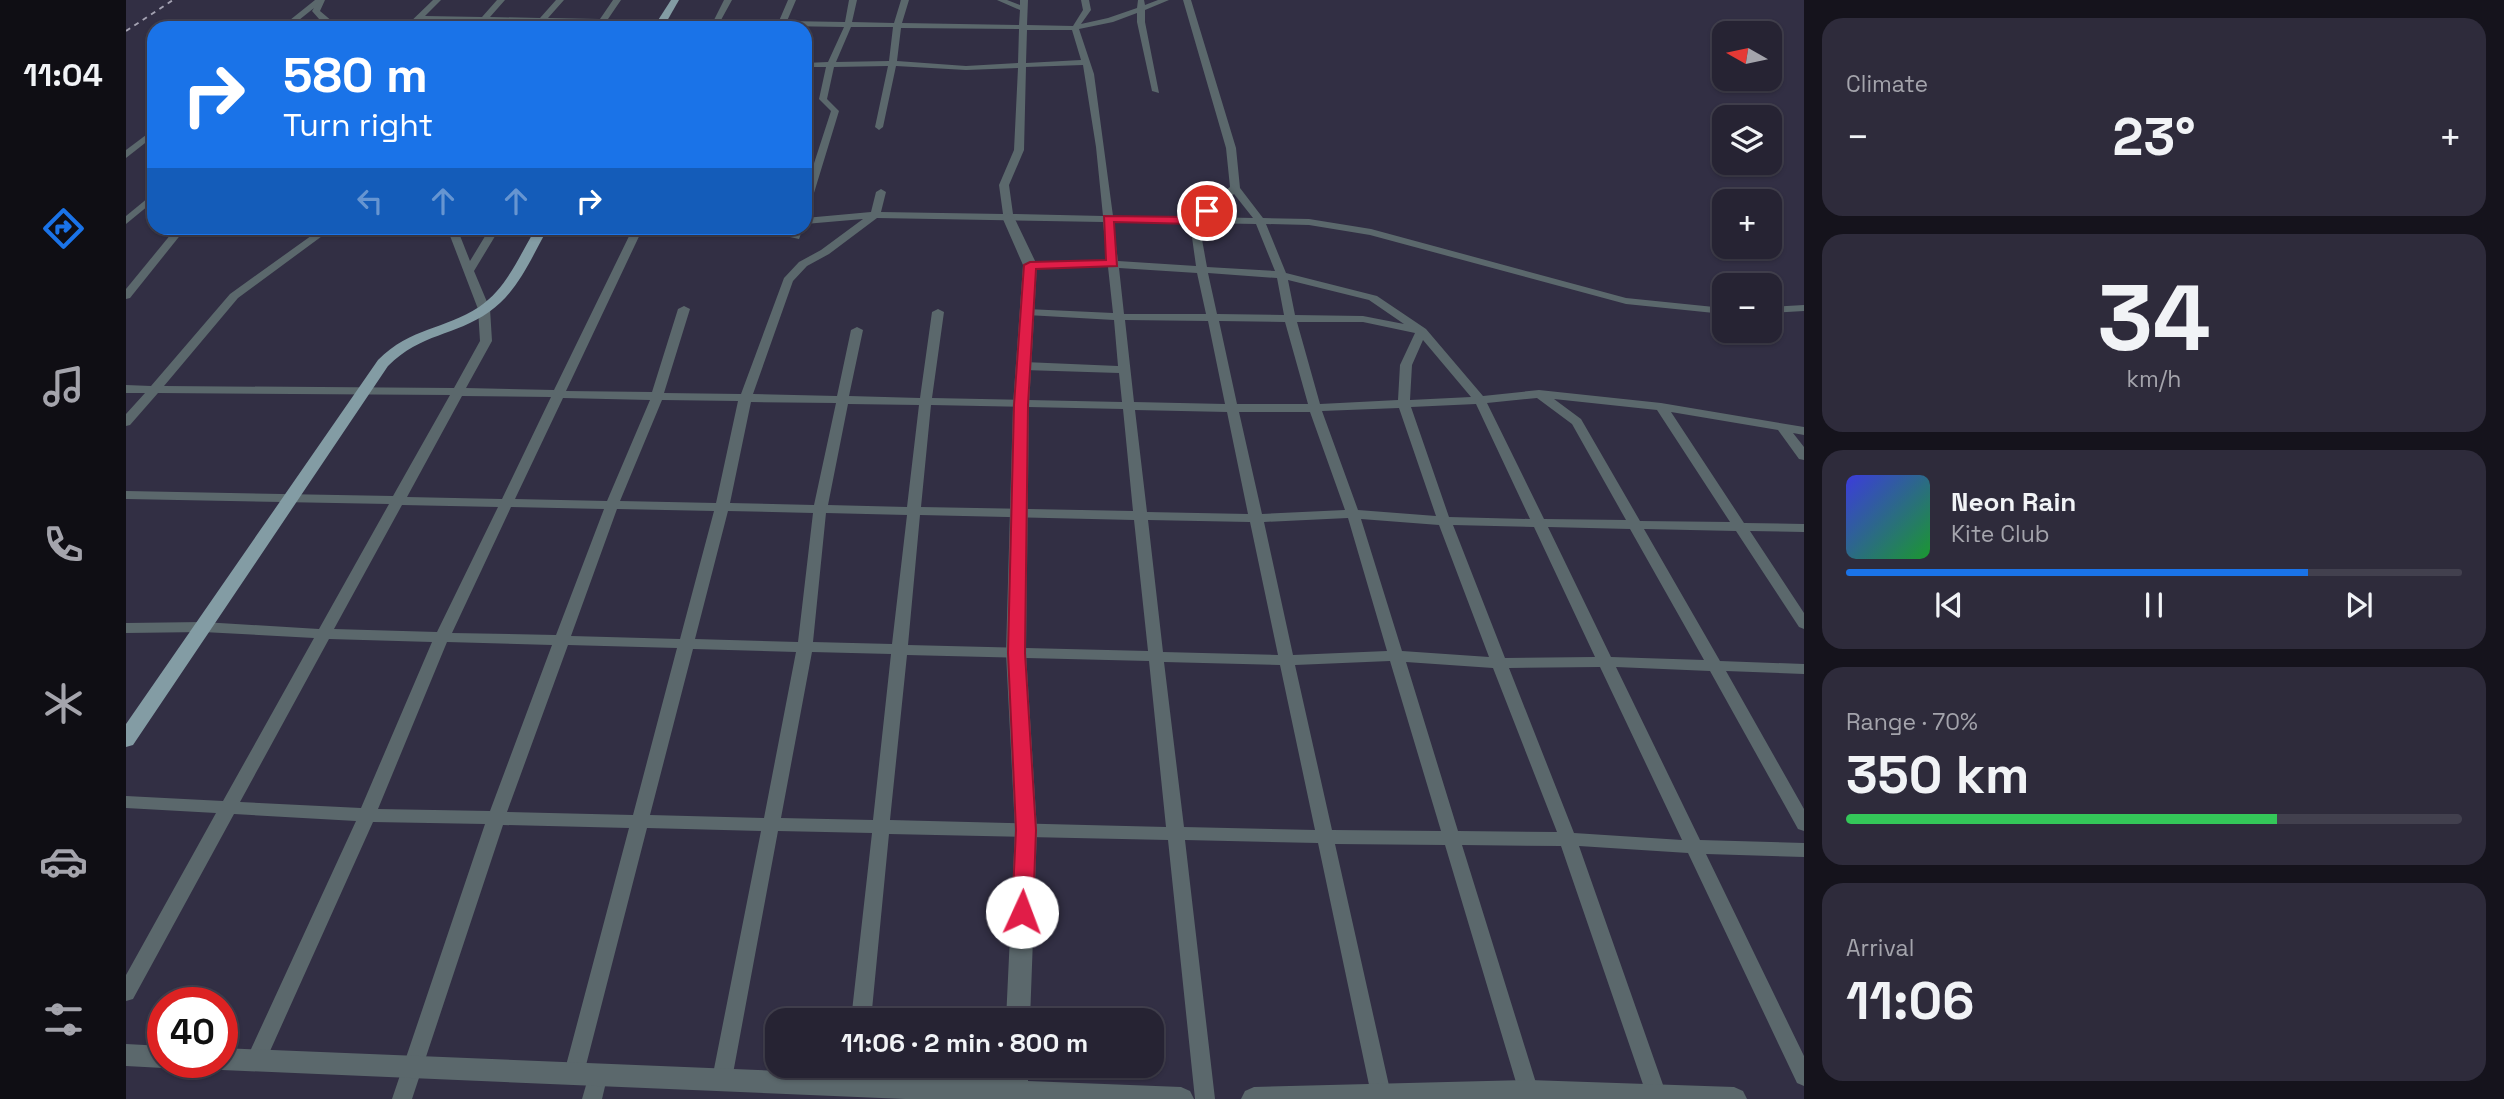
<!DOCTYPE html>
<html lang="en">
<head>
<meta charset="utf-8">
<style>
  :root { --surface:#262333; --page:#2e2b3b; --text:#f1f3f6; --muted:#a4a4ac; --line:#42404e; --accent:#1a73e8 }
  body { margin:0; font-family:"Space Grotesk",sans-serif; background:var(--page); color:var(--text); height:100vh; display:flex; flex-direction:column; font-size:26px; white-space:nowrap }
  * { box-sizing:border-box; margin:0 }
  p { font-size:23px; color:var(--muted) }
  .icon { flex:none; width:38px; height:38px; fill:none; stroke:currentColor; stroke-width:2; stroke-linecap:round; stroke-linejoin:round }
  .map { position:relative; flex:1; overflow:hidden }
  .sheet { display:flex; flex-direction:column; gap:18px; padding:18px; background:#15131c; width:700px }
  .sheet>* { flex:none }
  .hud { position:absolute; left:21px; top:21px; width:665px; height:214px; border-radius:21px; box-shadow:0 2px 5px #0004,0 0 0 2px var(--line); background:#1a73e8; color:#fff; overflow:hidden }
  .needle { width:46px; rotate:279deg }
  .tools { position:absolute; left:1586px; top:21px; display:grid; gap:14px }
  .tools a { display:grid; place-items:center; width:70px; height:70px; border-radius:14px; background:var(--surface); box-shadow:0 2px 5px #0004,0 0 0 2px var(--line); font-size:35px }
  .speed { position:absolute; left:21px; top:987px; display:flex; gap:14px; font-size:35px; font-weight:700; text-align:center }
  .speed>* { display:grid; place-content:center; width:91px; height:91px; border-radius:50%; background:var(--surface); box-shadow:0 2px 5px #0004,0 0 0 2px var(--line); line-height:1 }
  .speed .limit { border:10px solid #d22; background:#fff; color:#111 }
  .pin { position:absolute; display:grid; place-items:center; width:60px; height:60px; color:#fff; margin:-30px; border:4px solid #fff; border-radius:50%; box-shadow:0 2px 7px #0007 }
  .me { position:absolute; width:77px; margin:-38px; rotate:2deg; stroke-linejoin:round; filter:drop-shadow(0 0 5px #0008) }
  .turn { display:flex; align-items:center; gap:24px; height:147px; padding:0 21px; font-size:32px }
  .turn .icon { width:91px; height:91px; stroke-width:2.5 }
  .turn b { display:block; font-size:49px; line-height:60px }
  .lanes { display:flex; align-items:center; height:66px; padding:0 21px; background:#0003; justify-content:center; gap:35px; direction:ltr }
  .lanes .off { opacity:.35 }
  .big { font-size:52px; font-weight:800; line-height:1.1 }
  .sheet .card { flex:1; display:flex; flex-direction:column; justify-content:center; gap:10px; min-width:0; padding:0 24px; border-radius:21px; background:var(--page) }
  .sheet .dial { align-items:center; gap:0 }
  .dial b { font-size:91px; line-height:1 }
  .song { display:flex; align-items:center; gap:21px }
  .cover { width:84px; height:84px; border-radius:10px; background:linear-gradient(135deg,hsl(240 70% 55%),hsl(130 70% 35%)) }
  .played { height:7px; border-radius:4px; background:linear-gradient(90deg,var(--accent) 75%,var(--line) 75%) }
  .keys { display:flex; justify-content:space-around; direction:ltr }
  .heat { display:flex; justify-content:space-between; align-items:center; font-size:38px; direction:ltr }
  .charge { height:10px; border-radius:5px; background:linear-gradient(90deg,#34c759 70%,var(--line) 0) }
  .trip { position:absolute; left:639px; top:1008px; width:399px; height:70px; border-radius:21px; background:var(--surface); box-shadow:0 2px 5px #0004,0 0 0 2px var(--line); font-weight:800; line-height:70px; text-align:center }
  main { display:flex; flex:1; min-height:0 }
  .tabs { display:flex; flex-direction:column; width:126px; justify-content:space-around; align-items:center; background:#0f0e14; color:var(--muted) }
  .tabs .icon { width:49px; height:49px }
  .tabs .on { color:var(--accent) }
  .tabs b { font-size:32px; color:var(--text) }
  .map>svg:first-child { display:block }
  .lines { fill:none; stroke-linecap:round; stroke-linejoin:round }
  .minor { fill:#5b686c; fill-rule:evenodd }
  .tertiary { fill:#5b686c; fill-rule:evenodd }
  .primary { fill:#839ca4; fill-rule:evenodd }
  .rail { stroke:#a3a1b1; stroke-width:2; stroke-dasharray:5 5; stroke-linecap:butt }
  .route { fill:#e11d48; stroke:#92132f; stroke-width:2 }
</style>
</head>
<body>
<main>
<nav class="tabs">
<b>11:04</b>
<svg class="icon on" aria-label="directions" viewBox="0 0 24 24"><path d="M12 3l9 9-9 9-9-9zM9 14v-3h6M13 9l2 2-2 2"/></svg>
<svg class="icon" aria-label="music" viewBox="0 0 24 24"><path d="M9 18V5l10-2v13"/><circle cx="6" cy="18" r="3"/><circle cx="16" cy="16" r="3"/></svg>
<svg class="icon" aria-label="phone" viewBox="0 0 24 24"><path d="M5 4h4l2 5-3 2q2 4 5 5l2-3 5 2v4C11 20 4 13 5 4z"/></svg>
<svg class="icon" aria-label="climate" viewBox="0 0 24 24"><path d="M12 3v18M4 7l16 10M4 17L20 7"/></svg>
<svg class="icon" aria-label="car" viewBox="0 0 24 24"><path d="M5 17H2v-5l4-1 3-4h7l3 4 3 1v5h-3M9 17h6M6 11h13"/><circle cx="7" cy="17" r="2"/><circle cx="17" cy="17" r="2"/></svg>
<svg class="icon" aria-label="filters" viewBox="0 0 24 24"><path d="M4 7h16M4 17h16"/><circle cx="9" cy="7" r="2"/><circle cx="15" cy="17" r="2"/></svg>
</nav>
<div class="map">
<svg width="1678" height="1099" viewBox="0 0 1678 1099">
  <rect width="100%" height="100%" fill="#322f44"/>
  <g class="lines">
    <g class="minor">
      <path d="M 189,0 L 199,0 L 194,11 L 207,22 L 209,28 L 201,28 L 186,11 L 188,8 L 163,28 L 154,28 Z"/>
      <path d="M 307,0 L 315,0 L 299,16 L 356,17 L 371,0 L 379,0 L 364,17 L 414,18 L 430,0 L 438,0 L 422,18 L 474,19 L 487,0 L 495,0 L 482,19 L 588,20 L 598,0 L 606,0 L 595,20 L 653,21 L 662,0 L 670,0 L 661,21 L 719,22 L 723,0 L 731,0 L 726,22 L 768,23 L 775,0 L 783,0 L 776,23 L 893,25 L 894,10 L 871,0 L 881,0 L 894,5 L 894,0 L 902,0 L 901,25 L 947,26 L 957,10 L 955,0 L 963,0 L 965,10 L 955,24 L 982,18 L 1011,8 L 1012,0 L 1018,0 L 1019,5 L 1032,0 L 1043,0 L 1019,10 L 1019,22 L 1033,93 L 1026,91 L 1011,22 L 1011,13 L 987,22 L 953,29 L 968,74 L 987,216 L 1066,217 L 1104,187 L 1100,148 L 1057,0 L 1065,0 L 1110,148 L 1114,188 L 1137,218 L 1183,219 L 1245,229 L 1500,298 L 1598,308 L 1598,314 L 1500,304 L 1244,235 L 1183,225 L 1140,224 L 1160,273 L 1251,296 L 1300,329 L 1357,396 L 1413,390 L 1535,403 L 1678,427 L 1678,435 L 1667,433 L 1678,447 L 1678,460 L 1673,459 L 1652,430 L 1545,412 L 1618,523 L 1678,524 L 1678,532 L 1624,531 L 1678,613 L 1678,629 L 1673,627 L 1610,531 L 1518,529 L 1594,661 L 1678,664 L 1678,674 L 1600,671 L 1678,809 L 1678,831 L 1672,829 L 1584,671 L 1490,667 L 1574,840 L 1678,843 L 1678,857 L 1580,854 L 1678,1056 L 1678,1086 L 1671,1083 L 1562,853 L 1453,846 L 1542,1099 L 1522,1099 L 1435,846 L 1336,845 L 1415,1099 L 1395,1099 L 1319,845 L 1209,844 L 1266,1099 L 1246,1099 L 1192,843 L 1059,840 L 1089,1099 L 1069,1099 L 1042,840 L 763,834 L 745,1020 L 725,1020 L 746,833 L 652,831 L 606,1079 L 603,1085 L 596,1088 L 589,1085 L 586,1079 L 635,831 L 521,828 L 458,1073 L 455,1079 L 448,1082 L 441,1079 L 438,1073 L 503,828 L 377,825 L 286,1099 L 266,1099 L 359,824 L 247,822 L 140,1060 L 137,1066 L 130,1069 L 123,1066 L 120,1060 L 230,821 L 108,814 L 7,999 L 0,1001 L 0,975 L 90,813 L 0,808 L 0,796 L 97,801 L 188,638 L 77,632 L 0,633 L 0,623 L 77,622 L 193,629 L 263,504 L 0,499 L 0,491 L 267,496 L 324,395 L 32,393 L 4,425 L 0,426 L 0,414 L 19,393 L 0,393 L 0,385 L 25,386 L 104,294 L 196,228 L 207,228 L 112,298 L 38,386 L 328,388 L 354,341 L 352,309 L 321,228 L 331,228 L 344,261 L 364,228 L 374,228 L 348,271 L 364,309 L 366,341 L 340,388 L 428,390 L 507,228 L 517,228 L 440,391 L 526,392 L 552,309 L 558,306 L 564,309 L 538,393 L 615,394 L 658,278 L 673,262 L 695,250 L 737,219 L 679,224 L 679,218 L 745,212 L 750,192 L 755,189 L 760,192 L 755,212 L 877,214 L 873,185 L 888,150 L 892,68 L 840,70 L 770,66 L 757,127 L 753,130 L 749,127 L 762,66 L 708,67 L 701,99 L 713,111 L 684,206 L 679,209 L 679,191 L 705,111 L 693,99 L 700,67 L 679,67 L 679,63 L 702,62 L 718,27 L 659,26 L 658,28 L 650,28 L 651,26 L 593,25 L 591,28 L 585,28 L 585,25 L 478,23 L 474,26 L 471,23 L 360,21 L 354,28 L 346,28 L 352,21 L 294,20 L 286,28 L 278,28 ZM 725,27 L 767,27 L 763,61 L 710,62 ZM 775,28 L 893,29 L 892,63 L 840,66 L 771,61 ZM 901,30 L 946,30 L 955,60 L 900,63 ZM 957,65 L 970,147 L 977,216 L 887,214 L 883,185 L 898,150 L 900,67 ZM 1108,194 L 1127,218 L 1078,217 ZM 751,218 L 977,222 L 981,261 L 904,262 L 899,265 L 904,268 L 982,267 L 987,313 L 901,309 L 895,312 L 901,315 L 988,320 L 992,366 L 898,362 L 892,366 L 898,370 L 993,373 L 996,402 L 806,398 L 818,312 L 812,309 L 806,312 L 794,398 L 723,396 L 737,330 L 731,327 L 725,330 L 711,396 L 627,394 L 667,281 L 681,266 L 703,254 ZM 987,222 L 1064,223 L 1070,266 L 992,261 ZM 1073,223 L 1130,224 L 1149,271 L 1081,267 ZM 993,268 L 1071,273 L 1080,314 L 998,314 ZM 1082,273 L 1151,278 L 1158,315 L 1091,314 ZM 1162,280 L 1243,300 L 1278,324 L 1237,316 L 1169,315 ZM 999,320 L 1082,321 L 1099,404 L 1008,402 ZM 1093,321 L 1159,322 L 1182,404 L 1111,404 ZM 1171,322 L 1237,322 L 1289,333 L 1274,365 L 1272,400 L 1194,404 ZM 1297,340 L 1345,397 L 1284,400 L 1286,365 ZM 336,396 L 425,397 L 376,499 L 281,497 ZM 437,398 L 524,400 L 481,501 L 389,499 ZM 1411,398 L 1446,424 L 1500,520 L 1418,519 L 1361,403 ZM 1428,399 L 1531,410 L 1604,522 L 1514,521 L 1455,419 ZM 536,400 L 612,401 L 590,503 L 494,501 ZM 625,402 L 710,403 L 688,505 L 604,503 ZM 722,404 L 793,405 L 781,507 L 702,505 ZM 1350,404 L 1404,519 L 1323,517 L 1285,407 ZM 805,405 L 997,409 L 1007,511 L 795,507 ZM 1273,408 L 1310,516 L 1232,510 L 1196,411 ZM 1009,410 L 1101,412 L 1122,514 L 1021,512 ZM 1113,412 L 1184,412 L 1219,510 L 1136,514 ZM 276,505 L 372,507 L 311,632 L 208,629 ZM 385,507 L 478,509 L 430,635 L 326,633 ZM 491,509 L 588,511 L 554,639 L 445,636 ZM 602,511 L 687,513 L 672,642 L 569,639 ZM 700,513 L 781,515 L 766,644 L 687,642 ZM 794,515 L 1008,520 L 1022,651 L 782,645 ZM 1222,518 L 1261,651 L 1167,655 L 1138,522 ZM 1235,519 L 1313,525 L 1363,657 L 1276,651 ZM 1022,520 L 1124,522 L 1152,655 L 1037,652 ZM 1327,525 L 1408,527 L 1469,657 L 1379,658 ZM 1422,527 L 1504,529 L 1578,660 L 1485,657 ZM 203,639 L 306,642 L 235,808 L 114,802 ZM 321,642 L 426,645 L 364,811 L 252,809 ZM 442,645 L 551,648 L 507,815 L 381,812 ZM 567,649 L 670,652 L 638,818 L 524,815 ZM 686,652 L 765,654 L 747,820 L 655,818 ZM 781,655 L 1023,661 L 1040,827 L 764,820 ZM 1264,661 L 1315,831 L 1206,830 L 1169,665 ZM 1038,662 L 1154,665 L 1189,830 L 1058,827 ZM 1280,662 L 1367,668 L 1431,832 L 1332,831 ZM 1474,667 L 1556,840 L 1448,833 L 1383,668 Z"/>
      <path d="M 28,129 L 28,136 L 0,158 L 0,150 Z"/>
      <path d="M 28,193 L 28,201 L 0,224 L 0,216 Z"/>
      <path d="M 50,228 L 60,228 L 4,298 L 0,299 L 0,289 Z"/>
      <path d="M 667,228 L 677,228 L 673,239 L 664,237 Z"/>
      <path d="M 1678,305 L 1678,311 L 1643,313 L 1643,307 Z"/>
      <path d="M 472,1065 L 479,1068 L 482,1074 L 476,1099 L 456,1099 L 465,1068 Z"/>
      <path d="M 720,1066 L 740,1066 L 735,1090 L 728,1093 L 721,1090 L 718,1084 Z"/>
    </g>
    <g class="tertiary">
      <path d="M 882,213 L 888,217 L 911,265 L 903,405 L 900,653 L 911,830 L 904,1020 L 880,1020 L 889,830 L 880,653 L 887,405 L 897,265 L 876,217 Z"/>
      <path d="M 0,1044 L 37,1046 L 37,1062 L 47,1062 L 37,1068 L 0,1066 Z"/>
      <path d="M 96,1048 L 877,1080 L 877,1066 L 903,1066 L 902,1081 L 1055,1087 L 1064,1091 L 1068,1099 L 779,1099 L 96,1070 L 87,1067 L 85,1062 L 96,1062 Z"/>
      <path d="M 1403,1080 L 1608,1087 L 1617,1091 L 1621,1099 L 1115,1099 L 1119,1091 L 1128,1087 Z"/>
    </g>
    <g class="primary">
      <path d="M 545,0 L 553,0 L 537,28 L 527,28 Z"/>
      <path d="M 410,228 L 422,228 C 405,258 392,292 363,312 C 329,336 295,333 262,366 L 7,745 L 0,747 L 0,724 L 252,360 C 285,327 318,330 353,307 C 381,288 393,256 410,228 Z"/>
    </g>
    <path class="rail" d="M 0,31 L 47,0"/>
  </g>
  <path class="route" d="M 1077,209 L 1086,211 L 1068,224 L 988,222 L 991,266 L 910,269 L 902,405 L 899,653 L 910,830 L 907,912 L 904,918 L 896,920 L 889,918 L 886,912 L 890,830 L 882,653 L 888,405 L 898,265 L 904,262 L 980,260 L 978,216 L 1065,217 Z"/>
</svg>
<div class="tools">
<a><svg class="needle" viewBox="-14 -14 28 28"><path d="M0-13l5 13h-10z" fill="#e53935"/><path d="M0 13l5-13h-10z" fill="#a4a4ac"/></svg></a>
<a><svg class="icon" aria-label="layers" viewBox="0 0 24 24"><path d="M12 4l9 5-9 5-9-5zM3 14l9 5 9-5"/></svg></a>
<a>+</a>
<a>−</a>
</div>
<div class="speed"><div class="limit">40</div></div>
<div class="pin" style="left:1081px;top:211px;background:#d93025"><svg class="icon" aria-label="arrive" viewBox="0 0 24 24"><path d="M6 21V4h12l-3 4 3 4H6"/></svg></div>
<svg class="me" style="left:896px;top:912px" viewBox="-20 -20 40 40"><circle r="19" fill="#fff"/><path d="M0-13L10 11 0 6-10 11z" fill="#e11d48"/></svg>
<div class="trip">11:06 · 2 min · 800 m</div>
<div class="hud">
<div class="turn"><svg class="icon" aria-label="right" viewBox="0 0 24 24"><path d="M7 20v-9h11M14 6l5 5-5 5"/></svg><div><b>580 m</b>Turn right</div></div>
<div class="lanes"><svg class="icon off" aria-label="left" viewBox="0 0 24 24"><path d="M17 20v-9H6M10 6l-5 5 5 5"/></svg><svg class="icon off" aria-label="ahead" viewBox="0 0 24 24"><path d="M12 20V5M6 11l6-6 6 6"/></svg><svg class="icon off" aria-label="ahead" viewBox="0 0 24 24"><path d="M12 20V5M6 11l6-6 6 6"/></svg><svg class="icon" aria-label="right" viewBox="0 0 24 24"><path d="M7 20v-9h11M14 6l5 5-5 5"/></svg></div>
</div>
</div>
<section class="sheet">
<div class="card"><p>Climate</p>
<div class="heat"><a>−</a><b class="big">23°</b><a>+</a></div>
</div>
<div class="card dial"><b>34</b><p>km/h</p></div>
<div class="card">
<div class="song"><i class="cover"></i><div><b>Neon Rain</b><p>Kite Club</p></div></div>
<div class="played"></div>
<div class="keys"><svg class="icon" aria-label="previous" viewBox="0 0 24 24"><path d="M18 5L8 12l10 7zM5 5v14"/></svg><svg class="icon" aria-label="pause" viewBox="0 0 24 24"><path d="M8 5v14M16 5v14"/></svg><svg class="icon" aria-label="next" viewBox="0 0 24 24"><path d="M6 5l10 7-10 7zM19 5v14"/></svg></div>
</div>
<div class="card"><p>Range · 70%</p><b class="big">350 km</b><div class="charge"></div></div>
<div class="card"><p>Arrival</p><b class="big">11:06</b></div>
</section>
</main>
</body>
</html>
